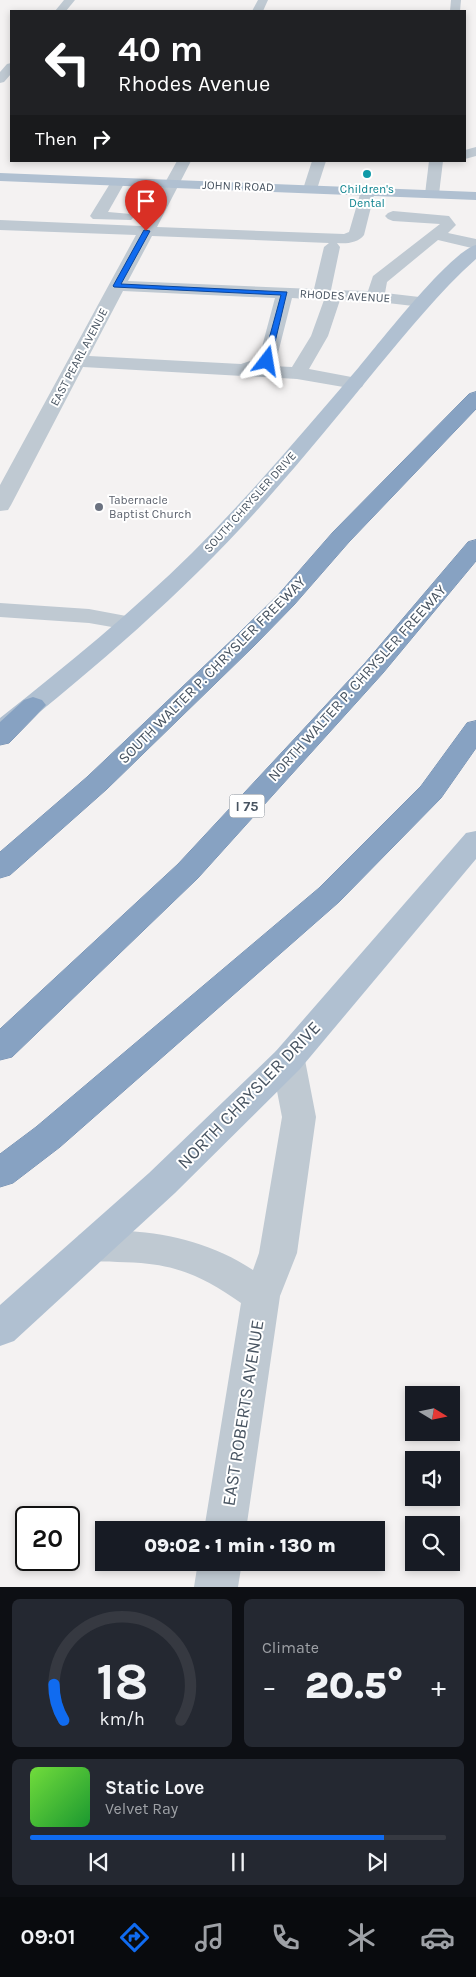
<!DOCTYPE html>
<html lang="en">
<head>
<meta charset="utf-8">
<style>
  :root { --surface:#171b24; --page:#242831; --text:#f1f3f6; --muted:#9ea1a6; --line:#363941; --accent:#106bf0 }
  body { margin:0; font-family:Karla,sans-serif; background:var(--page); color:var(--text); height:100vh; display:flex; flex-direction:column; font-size:19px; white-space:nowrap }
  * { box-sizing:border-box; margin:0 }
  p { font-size:16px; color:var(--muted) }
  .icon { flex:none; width:28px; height:28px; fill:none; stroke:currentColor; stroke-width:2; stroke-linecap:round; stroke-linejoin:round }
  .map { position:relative; height:1587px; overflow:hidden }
  .side { display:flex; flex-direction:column; gap:12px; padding:12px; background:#0d0f14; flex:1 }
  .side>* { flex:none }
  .top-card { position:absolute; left:10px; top:10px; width:456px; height:152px; border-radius:0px; box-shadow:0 2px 8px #0003; background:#202124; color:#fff; overflow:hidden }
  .needle { width:32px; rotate:100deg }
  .controls { position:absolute; left:405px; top:1386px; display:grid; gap:10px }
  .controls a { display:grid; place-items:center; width:55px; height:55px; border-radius:0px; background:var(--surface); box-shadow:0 2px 8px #0003; font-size:25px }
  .speed { position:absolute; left:15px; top:1506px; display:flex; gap:10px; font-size:25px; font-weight:700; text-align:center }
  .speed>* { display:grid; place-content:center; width:65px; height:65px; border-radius:50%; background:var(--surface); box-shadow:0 2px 8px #0003; line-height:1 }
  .speed .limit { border:2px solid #111; border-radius:8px; background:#fff; color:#111 }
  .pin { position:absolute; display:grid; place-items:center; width:42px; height:42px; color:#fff; margin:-51px -21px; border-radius:50% 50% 50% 0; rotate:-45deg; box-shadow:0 0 5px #0007 }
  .pin .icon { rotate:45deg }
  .me { position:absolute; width:55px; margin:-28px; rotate:14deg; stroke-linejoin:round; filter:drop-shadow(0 0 4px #0008) }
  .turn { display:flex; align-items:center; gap:18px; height:105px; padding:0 25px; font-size:22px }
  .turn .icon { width:65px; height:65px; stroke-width:2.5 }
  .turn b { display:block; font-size:35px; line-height:42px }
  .then { display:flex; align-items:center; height:48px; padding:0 25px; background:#0003; gap:10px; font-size:19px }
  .big { font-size:38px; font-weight:800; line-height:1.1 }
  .side .widget { flex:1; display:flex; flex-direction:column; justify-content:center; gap:8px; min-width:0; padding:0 18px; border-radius:8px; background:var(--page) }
  .side .dial { align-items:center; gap:0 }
  .dial svg { height:130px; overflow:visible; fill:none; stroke:var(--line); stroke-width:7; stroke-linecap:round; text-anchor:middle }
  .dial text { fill:var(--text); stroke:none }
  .song { display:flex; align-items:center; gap:15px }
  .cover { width:60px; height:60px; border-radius:8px; background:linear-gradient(135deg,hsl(100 70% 55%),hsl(130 70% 35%)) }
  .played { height:5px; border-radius:2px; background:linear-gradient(90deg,var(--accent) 85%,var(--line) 85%) }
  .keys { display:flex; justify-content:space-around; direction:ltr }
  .heat { display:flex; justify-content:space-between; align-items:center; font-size:28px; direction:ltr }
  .side .tiles { flex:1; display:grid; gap:12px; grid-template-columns:1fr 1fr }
  .widget:last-child { grid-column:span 2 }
  .trip { position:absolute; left:95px; top:1521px; width:290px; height:50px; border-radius:0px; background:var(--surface); box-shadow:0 2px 8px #0003; font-weight:800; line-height:50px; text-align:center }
  .tabs { display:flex; height:80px; justify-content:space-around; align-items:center; background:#090b0e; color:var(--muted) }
  .tabs .icon { width:35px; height:35px }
  .tabs .on { color:var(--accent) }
  .tabs b { font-size:22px; color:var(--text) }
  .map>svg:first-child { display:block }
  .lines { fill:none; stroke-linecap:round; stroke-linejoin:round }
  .highway-casing { stroke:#728dae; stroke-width:1 }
  .minor { fill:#bfc9d2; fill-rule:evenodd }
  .major { fill:#b0c0d1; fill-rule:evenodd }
  .highway { fill:#87a2c2; fill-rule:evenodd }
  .route { fill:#106bf0; stroke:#0a469c }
  .culture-dot { fill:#0f9aa8; stroke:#fff; stroke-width:2 }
  .worship-dot { fill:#6b7280; stroke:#fff; stroke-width:2 }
  .labels { text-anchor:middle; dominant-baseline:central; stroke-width:4; stroke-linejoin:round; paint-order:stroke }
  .far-street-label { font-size:12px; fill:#485461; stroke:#fff }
  .far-culture-label { font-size:12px; fill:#0d838f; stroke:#fff }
  .far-worship-label { font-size:12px; fill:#5b616d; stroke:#fff; text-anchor:start }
  .shield { fill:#fff; stroke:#7f8790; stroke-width:1 }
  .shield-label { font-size:14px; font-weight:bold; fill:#485461 }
  .street-label { font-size:15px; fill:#485461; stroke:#fff }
  .near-street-label { font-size:18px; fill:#485461; stroke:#fff }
</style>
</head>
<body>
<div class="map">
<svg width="476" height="1587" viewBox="0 0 476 1587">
  <rect width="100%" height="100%" fill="#f4f2f2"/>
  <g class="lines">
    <defs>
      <g id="highway">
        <path d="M 476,392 L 476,409 L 349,542 L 294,605 L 254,646 L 107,789 L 10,875 L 0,878 L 0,852 L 87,777 L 236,636 L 278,595 L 333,532 L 469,394 Z"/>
        <path d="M 476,540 L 476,561 L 383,673 L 198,878 L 12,1057 L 0,1060 L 0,1029 L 178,864 L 365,663 L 468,542 Z"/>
        <path d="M 33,697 L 42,700 L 46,705 L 9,743 L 0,745 L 0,722 L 24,700 Z"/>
        <path d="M 476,721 L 476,748 L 441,798 L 339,902 L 60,1147 L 13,1183 L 0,1187 L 0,1154 L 36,1127 L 319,888 L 421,786 L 467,723 Z"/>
      </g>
    </defs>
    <use href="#highway" class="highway-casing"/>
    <g class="minor">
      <path d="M 64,0 L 75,0 L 66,11 L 55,11 Z"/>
      <path d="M 258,0 L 268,0 L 263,11 L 252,11 Z"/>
      <path d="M 451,0 L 461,0 L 460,11 L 450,11 Z"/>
      <path d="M 11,63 L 11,74 L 4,82 L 0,83 L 0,72 L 7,64 Z"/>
      <path d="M 476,147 L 476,156 L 465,159 L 465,150 Z"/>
      <path d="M 177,161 L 191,161 L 157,227 L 344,234 L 349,232 L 361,191 L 363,188 L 373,188 L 375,191 L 364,235 C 358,243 346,244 337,243 L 340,247 L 331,290 L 368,291 L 373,276 L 440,224 L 393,221 L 388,219 L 385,216 L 388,213 L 393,211 L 449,216 L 456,225 L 448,233 L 476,239 L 476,249 L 438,240 L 387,282 L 385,293 L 428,298 L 431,302 L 428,306 L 422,307 L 379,302 L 340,300 L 328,336 L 309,369 L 362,379 L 364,383 L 362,387 L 355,389 L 297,379 L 83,367 L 11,505 L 8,510 L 0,511 L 0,485 L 136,235 L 0,230 L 0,220 L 141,226 ZM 152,236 L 329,243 L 324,247 L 314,289 L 128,281 ZM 123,291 L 275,298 L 259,358 L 241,364 L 89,356 ZM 292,298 L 324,300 L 311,336 L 292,367 L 271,366 L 276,361 Z"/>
      <path d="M 312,161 L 326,161 L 317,189 L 315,192 L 305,192 L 303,189 Z"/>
      <path d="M 429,161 L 443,161 L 439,194 L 437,197 L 427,197 L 425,194 Z"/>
      <path d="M 118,178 L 123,179 L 125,182 L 108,212 L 131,214 L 134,217 L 131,220 L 93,219 L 90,216 L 111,182 L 113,179 Z"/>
      <path d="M 0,603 L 89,609 L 137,618 L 141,623 L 137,628 L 129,630 L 89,623 L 0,617 Z"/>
      <path d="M 288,1047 L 300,1051 L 305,1060 L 316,1117 L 297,1253 L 280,1296 L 246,1530 L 204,1530 L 241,1303 C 206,1279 184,1267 141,1263 C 120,1261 99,1264 79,1257 L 73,1246 L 79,1235 C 95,1229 111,1230 129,1231 C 173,1234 215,1245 253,1270 L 259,1253 L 282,1117 L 271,1060 L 276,1051 Z"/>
      <path d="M 198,1562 L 242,1562 L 238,1587 L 194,1587 Z"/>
    </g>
    <g class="major">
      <path d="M 0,173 L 476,192 L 476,200 L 0,181 Z"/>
      <path d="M 476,245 L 476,259 C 439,292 409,330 377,368 C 341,412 305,456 268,498 C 190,587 101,663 9,737 L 0,739 L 0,718 C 66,666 132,612 192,553 C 251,494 305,430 359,367 C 379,343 451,251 476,245 Z"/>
      <path d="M 476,831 L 476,859 L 300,1069 L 175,1193 L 14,1341 L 0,1346 L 0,1305 L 149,1173 L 276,1051 L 466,833 Z"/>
    </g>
    <use href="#highway" class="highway"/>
  </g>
  <path class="route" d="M 144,230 L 150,231 L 121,284 L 287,292 L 270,363 L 263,361 L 281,295 L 114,287 L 113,286 Z"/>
  <circle class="culture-dot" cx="367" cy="174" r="5"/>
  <circle class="worship-dot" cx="99" cy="507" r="5"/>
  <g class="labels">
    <g class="far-street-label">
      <text transform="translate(238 186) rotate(2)">JOHN R ROAD</text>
      <text transform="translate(345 296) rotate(3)">RHODES AVENUE</text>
      <text transform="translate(79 357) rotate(-62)">EAST PEARL AVENUE</text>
      <text transform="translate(250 502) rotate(-48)">SOUTH CHRYSLER DRIVE</text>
    </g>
    <g class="far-culture-label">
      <text x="367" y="189">Children's<tspan x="367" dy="14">Dental</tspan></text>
    </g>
    <g class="far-worship-label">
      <text x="109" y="500">Tabernacle<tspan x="109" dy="14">Baptist Church</tspan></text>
    </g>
    <rect class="shield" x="229.5" y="794.5" width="35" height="23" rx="4"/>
    <g class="shield-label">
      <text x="247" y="806">I 75</text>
    </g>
    <g class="street-label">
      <text transform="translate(212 670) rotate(-45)">SOUTH WALTER P. CHRYSLER FREEWAY</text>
      <text transform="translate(357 683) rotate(-48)">NORTH WALTER P. CHRYSLER FREEWAY</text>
    </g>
    <g class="near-street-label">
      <text transform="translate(249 1095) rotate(-46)">NORTH CHRYSLER DRIVE</text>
      <text transform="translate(243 1413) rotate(-81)">EAST ROBERTS AVENUE</text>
    </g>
  </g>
</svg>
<div class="controls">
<a><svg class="needle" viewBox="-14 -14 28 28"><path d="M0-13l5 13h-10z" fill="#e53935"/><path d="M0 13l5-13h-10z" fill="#9ea1a6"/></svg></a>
<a><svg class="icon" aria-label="sound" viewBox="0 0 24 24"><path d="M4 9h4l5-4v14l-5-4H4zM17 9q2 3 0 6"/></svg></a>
<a><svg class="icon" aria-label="search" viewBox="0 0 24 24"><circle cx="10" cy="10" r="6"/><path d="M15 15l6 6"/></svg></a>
</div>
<div class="speed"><div class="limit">20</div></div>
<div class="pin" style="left:146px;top:231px;background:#d93025"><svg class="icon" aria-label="arrive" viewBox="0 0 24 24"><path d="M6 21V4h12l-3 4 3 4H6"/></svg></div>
<svg class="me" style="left:267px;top:361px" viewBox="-20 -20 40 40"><path d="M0-17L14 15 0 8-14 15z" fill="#106bf0" stroke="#fff" stroke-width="4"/></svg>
<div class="trip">09:02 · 1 min · 130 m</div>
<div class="top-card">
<div class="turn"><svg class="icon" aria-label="left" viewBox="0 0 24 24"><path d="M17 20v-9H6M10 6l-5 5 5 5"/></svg><div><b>40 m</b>Rhodes Avenue</div></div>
<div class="then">Then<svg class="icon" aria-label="right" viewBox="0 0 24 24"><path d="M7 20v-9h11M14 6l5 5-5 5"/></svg></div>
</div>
</div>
<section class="side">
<div class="tiles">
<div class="widget dial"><svg viewBox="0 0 100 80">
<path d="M14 69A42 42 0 1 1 86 69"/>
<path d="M14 69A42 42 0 0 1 8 47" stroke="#106bf0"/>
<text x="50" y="56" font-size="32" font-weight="700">18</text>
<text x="50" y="72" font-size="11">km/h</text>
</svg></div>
<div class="widget"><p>Climate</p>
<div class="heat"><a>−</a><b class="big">20.5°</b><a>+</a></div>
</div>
<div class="widget">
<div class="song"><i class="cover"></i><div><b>Static Love</b><p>Velvet Ray</p></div></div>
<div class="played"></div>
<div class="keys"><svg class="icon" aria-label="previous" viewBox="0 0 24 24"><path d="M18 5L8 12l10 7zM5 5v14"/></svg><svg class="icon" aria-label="pause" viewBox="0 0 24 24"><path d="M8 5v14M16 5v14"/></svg><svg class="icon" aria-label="next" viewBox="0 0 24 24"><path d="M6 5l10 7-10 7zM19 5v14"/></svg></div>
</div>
</div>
</section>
<nav class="tabs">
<b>09:01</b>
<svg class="icon on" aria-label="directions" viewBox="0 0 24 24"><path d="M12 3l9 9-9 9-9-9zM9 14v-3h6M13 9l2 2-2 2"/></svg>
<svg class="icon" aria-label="music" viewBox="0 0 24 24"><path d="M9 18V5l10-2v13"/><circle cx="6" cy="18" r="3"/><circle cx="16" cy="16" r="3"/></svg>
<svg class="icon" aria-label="phone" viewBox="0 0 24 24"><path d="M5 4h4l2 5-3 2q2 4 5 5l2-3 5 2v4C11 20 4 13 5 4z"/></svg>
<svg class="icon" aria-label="climate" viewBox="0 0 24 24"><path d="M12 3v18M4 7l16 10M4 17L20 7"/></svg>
<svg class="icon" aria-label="car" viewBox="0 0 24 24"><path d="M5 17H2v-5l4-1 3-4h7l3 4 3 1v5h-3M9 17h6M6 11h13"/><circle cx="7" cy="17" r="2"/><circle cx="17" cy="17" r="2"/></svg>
</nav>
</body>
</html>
